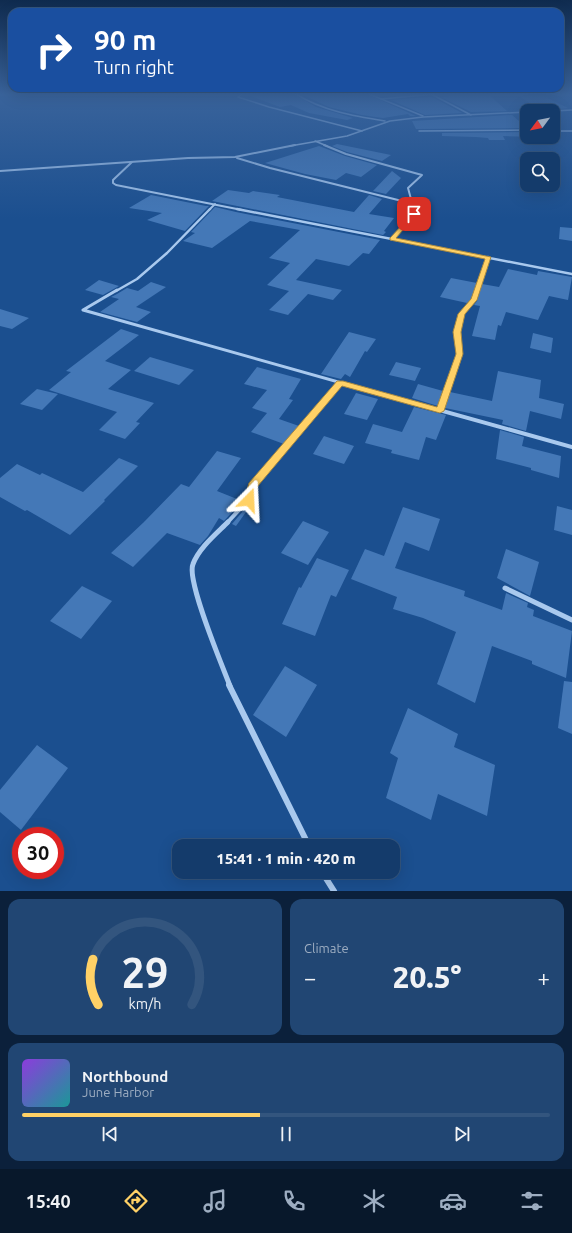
<!DOCTYPE html>
<html lang="en">
<head>
<meta charset="utf-8">
<style>
  :root { --surface:#143b6b; --page:#214673; --text:#f1f3f6; --muted:#9dadc1; --line:#33557e; --accent:#ffd166 }
  body { margin:0; font-family:Ubuntu,sans-serif; background:var(--page); color:var(--text); height:100vh; display:flex; flex-direction:column; font-size:15px; white-space:nowrap }
  * { box-sizing:border-box; margin:0 }
  p { font-size:13px; color:var(--muted) }
  .icon { flex:none; width:22px; height:22px; fill:none; stroke:currentColor; stroke-width:2; stroke-linecap:round; stroke-linejoin:round }
  .map { position:relative; height:891px; overflow:hidden }
  .side { display:flex; flex-direction:column; gap:8px; padding:8px; background:#0b203b; flex:1 }
  .side>* { flex:none }
  .guide { position:absolute; left:8px; top:8px; width:556px; height:84px; border-radius:12px; box-shadow:0 4px 16px #0002,0 0 0 1px var(--line); background:#1a4fa0; color:#fff; overflow:hidden }
  .needle { width:26px; rotate:238deg }
  .controls { position:absolute; left:520px; top:104px; display:grid; gap:8px }
  .controls a { display:grid; place-items:center; width:40px; height:40px; border-radius:8px; background:var(--surface); box-shadow:0 4px 16px #0002,0 0 0 1px var(--line); font-size:20px }
  .speed { position:absolute; left:12px; top:827px; display:flex; gap:8px; font-size:20px; font-weight:700; text-align:center }
  .speed>* { display:grid; place-content:center; width:52px; height:52px; border-radius:50%; background:var(--surface); box-shadow:0 4px 16px #0002,0 0 0 1px var(--line); line-height:1 }
  .speed .limit { border:6px solid #d22; background:#fff; color:#111 }
  .pin { position:absolute; display:grid; place-items:center; width:34px; height:34px; color:#fff; margin:-17px; border-radius:8px; box-shadow:0 2px 6px #0006 }
  .me { position:absolute; width:44px; margin:-22px; rotate:21deg; stroke-linejoin:round; filter:drop-shadow(0 0 3px #0008) }
  .turn { display:flex; align-items:center; gap:14px; height:84px; padding:0 20px; font-size:18px }
  .turn .icon { width:52px; height:52px; stroke-width:2.5 }
  .turn b { display:block; font-size:28px; line-height:34px }
  .big { font-size:30px; font-weight:800; line-height:1.1 }
  .side .card { flex:1; display:flex; flex-direction:column; justify-content:center; gap:6px; min-width:0; padding:0 14px; border-radius:12px; background:var(--page) }
  .side .dial { align-items:center; gap:0 }
  .dial svg { height:104px; overflow:visible; fill:none; stroke:var(--line); stroke-width:7; stroke-linecap:round; text-anchor:middle }
  .dial text { fill:var(--text); stroke:none }
  .song { display:flex; align-items:center; gap:12px }
  .cover { width:48px; height:48px; border-radius:6px; background:linear-gradient(135deg,hsl(270 70% 55%),hsl(180 70% 35%)) }
  .played { height:4px; border-radius:2px; background:linear-gradient(90deg,var(--accent) 45%,var(--line) 45%) }
  .keys { display:flex; justify-content:space-around; direction:ltr }
  .heat { display:flex; justify-content:space-between; align-items:center; font-size:22px; direction:ltr }
  .side .tiles { flex:1; display:grid; gap:8px; grid-template-columns:1fr 1fr }
  .card:last-child { grid-column:span 2 }
  .trip { position:absolute; left:172px; top:839px; width:228px; height:40px; border-radius:12px; background:var(--surface); box-shadow:0 4px 16px #0002,0 0 0 1px var(--line); font-weight:800; line-height:40px; text-align:center }
  .tabs { display:flex; height:64px; justify-content:space-around; align-items:center; background:#08182b; color:var(--muted) }
  .tabs .icon { width:28px; height:28px }
  .tabs .selected { color:var(--accent) }
  .tabs b { font-size:18px; color:var(--text) }
  .map>svg:first-child { display:block }
  .building { fill:#4478b7 }
  .lines { fill:none; stroke-linecap:round; stroke-linejoin:round }
  .minor-far6 { stroke:#a9c9ee; stroke-width:1.5 }
  .minor-far5 { stroke:#a9c9ee; stroke-width:2 }
  .minor-far4 { stroke:#a9c9ee; stroke-width:2.5 }
  .minor-far3 { stroke:#a9c9ee; stroke-width:3 }
  .minor-far2 { stroke:#a9c9ee; stroke-width:4 }
  .minor-far1 { stroke:#a9c9ee; stroke-width:5 }
  .minor { stroke:#a9c9ee; stroke-width:6 }
  .route { fill:#ffd166; stroke:#a68842 }
</style>
</head>
<body>
<div class="map">
<svg width="572" height="891" viewBox="0 0 572 891">
  <rect width="100%" height="100%" fill="#1b4f8f"/>
  <g class="building">
    <path d="M 251,94 L 294,94 L 316,107 L 353,118 L 347,120 L 309,113 L 291,105 L 280,107 L 251,96 Z"/>
    <path d="M 301,94 L 367,94 L 416,116 L 410,116 L 408,114 L 383,118 L 362,115 L 329,107 Z"/>
    <path d="M 470,94 L 488,94 L 507,111 L 471,112 L 441,97 Z"/>
    <path d="M 516,94 L 539,94 L 568,108 L 542,111 Z"/>
    <path d="M 428,97 L 432,97 L 462,113 L 425,115 L 391,100 Z"/>
    <path d="M 512,115 L 527,128 L 416,129 L 412,121 Z"/>
    <path d="M 527,132 L 527,137 L 538,137 L 503,136 L 505,140 L 489,140 L 488,138 L 476,137 L 442,136 L 442,133 Z"/>
    <path d="M 337,144 L 391,155 L 382,161 L 347,152 L 332,146 Z"/>
    <path d="M 319,146 L 345,156 L 377,165 L 361,177 L 346,173 L 336,180 L 305,174 L 265,163 Z"/>
    <path d="M 392,171 L 401,178 L 386,194 L 373,191 Z"/>
    <path d="M 228,190 L 249,193 L 253,191 L 280,195 L 277,197 L 354,212 L 369,195 L 382,199 L 369,214 L 394,218 L 384,231 L 386,232 L 383,235 L 212,201 Z"/>
    <path d="M 151,195 L 206,206 L 209,206 L 185,231 L 147,220 L 162,213 L 129,208 Z"/>
    <path d="M 215,207 L 236,212 L 380,240 L 369,254 L 363,253 L 349,266 L 316,259 L 296,280 L 342,290 L 333,300 L 308,294 L 288,315 L 269,310 L 289,291 L 267,285 L 290,263 L 269,258 L 300,230 L 250,221 L 212,248 L 183,241 L 195,233 L 191,232 Z"/>
    <path d="M 560,227 L 572,228 L 572,241 L 559,239 Z"/>
    <path d="M 508,269 L 537,275 L 538,271 L 572,277 L 568,300 L 549,296 L 538,320 L 506,312 L 501,326 L 498,325 L 495,340 L 472,336 L 480,306 L 474,305 L 477,301 L 482,284 L 499,287 Z"/>
    <path d="M 451,278 L 477,283 L 471,299 L 467,303 L 440,297 Z"/>
    <path d="M 99,280 L 119,286 L 103,295 L 85,290 Z"/>
    <path d="M 151,282 L 166,287 L 136,307 L 151,312 L 137,322 L 100,312 L 119,299 L 111,297 L 117,294 L 127,288 L 138,291 Z"/>
    <path d="M 0,309 L 29,318 L 12,329 L 0,326 Z"/>
    <path d="M 121,329 L 139,335 L 105,361 L 131,370 L 108,389 L 154,403 L 136,422 L 140,423 L 125,439 L 99,430 L 117,412 L 49,390 L 71,372 L 66,371 Z"/>
    <path d="M 349,332 L 376,339 L 367,352 L 365,351 L 350,377 L 345,374 L 341,379 L 321,374 Z"/>
    <path d="M 533,333 L 553,338 L 551,353 L 530,348 Z"/>
    <path d="M 150,357 L 194,370 L 179,385 L 134,371 Z"/>
    <path d="M 396,362 L 421,368 L 415,381 L 389,375 Z"/>
    <path d="M 257,367 L 301,379 L 289,399 L 293,400 L 279,419 L 299,426 L 284,444 L 251,432 L 267,413 L 252,408 L 267,390 L 244,384 Z"/>
    <path d="M 498,371 L 541,380 L 539,398 L 564,404 L 561,419 L 530,411 L 526,431 L 502,424 L 503,420 L 445,408 L 450,392 L 492,401 Z"/>
    <path d="M 418,384 L 443,391 L 438,406 L 412,398 Z"/>
    <path d="M 37,389 L 58,394 L 42,410 L 20,404 Z"/>
    <path d="M 356,393 L 378,399 L 367,420 L 344,414 Z"/>
    <path d="M 414,407 L 446,415 L 436,440 L 426,437 L 419,460 L 391,453 L 392,450 L 365,443 L 373,424 L 402,432 Z"/>
    <path d="M 500,430 L 524,437 L 522,446 L 561,456 L 559,478 L 531,470 L 531,468 L 496,459 Z"/>
    <path d="M 324,436 L 354,446 L 344,464 L 313,454 Z"/>
    <path d="M 217,451 L 241,458 L 217,491 L 242,501 L 224,521 L 219,518 L 208,536 L 200,545 L 167,533 L 133,567 L 111,553 L 144,522 L 181,484 L 189,487 Z"/>
    <path d="M 119,458 L 138,466 L 104,500 L 105,501 L 70,535 L 27,510 L 25,511 L 0,497 L 0,478 L 17,464 L 40,475 L 42,473 L 83,492 Z"/>
    <path d="M 249,504 L 251,505 L 236,526 L 232,524 Z"/>
    <path d="M 557,506 L 572,510 L 572,535 L 554,530 Z"/>
    <path d="M 403,507 L 440,519 L 429,551 L 405,542 L 395,568 L 465,591 L 464,596 L 502,610 L 506,593 L 528,603 L 527,607 L 534,610 L 533,616 L 572,631 L 566,678 L 532,664 L 532,661 L 492,646 L 475,703 L 437,684 L 456,632 L 423,618 L 393,609 L 397,597 L 351,579 L 365,549 L 384,556 Z"/>
    <path d="M 303,521 L 329,532 L 308,565 L 281,553 Z"/>
    <path d="M 506,549 L 539,562 L 530,596 L 497,578 Z"/>
    <path d="M 317,558 L 349,570 L 336,597 L 331,595 L 315,636 L 282,624 L 299,587 L 301,588 Z"/>
    <path d="M 82,586 L 112,601 L 81,639 L 50,621 Z"/>
    <path d="M 285,666 L 317,685 L 286,737 L 253,715 Z"/>
    <path d="M 564,681 L 572,682 L 572,734 L 558,728 Z"/>
    <path d="M 408,708 L 458,734 L 454,747 L 495,765 L 487,816 L 438,794 L 431,820 L 386,798 L 398,758 L 390,753 Z"/>
    <path d="M 37,745 L 68,768 L 21,830 L 0,812 L 0,790 Z"/>
  </g>
  <g class="lines">
    <g class="minor-far6">
      <path d="M 242,94 L 238,97 L 269,107 L 362,131"/>
      <path d="M 296,94 C 323,111 354,116 385,121"/>
      <path d="M 369,94 L 423,116"/>
      <path d="M 433,95 L 471,115"/>
      <path d="M 381,99 L 435,94"/>
      <path d="M 553,111 L 572,110"/>
      <path d="M 419,131 L 527,130"/>
      <path d="M 553,131 L 572,131"/>
      <path d="M 315,141 L 327,146"/>
      <path d="M 290,146 L 347,136 L 390,121 L 423,117 L 527,112"/>
    </g>
    <g class="minor-far5">
      <path d="M 324,145 L 346,154 L 422,175 L 408,188 L 414,210"/>
      <path d="M 237,158 L 270,168 L 410,203"/>
      <path d="M 132,162 L 113,180 L 113,183 L 116,185 L 242,210"/>
      <path d="M 0,171 L 188,158 L 235,157 L 295,145"/>
      <path d="M 209,210 L 215,204"/>
    </g>
    <g class="minor-far4">
      <path d="M 237,209 L 572,274"/>
      <path d="M 392,239 L 414,214 L 414,209"/>
      <path d="M 116,291 L 137,279 L 167,253 L 210,209"/>
      <path d="M 477,291 L 488,257"/>
    </g>
    <g class="minor-far3">
      <path d="M 117,290 L 83,310 L 381,394"/>
      <path d="M 331,394 L 340,383"/>
      <path d="M 446,394 L 460,354 L 457,332 L 462,314 L 474,300 L 477,290"/>
    </g>
    <g class="minor-far2">
      <path d="M 378,393 L 572,447"/>
      <path d="M 440,411 L 446,393"/>
      <path d="M 227,523 L 249,499 L 252,486 L 332,393"/>
    </g>
    <g class="minor-far1">
      <path d="M 228,522 C 216,534 199,548 193,564 C 186,580 222,665 230,686"/>
      <path d="M 505,588 L 572,620"/>
    </g>
    <g class="minor">
      <path d="M 229,685 L 309,846"/>
      <path d="M 322,872 L 334,891"/>
    </g>
  </g>
  <linearGradient id="sky" x2="0" y2="1"><stop stop-color="#0f2b4f"/><stop offset="0.43" stop-color="#39639b"/><stop offset="1" stop-color="#39639b" stop-opacity="0"/></linearGradient>
  <rect width="572" height="219" fill="url(#sky)"/>
  <path class="route" d="M 414,212 L 416,213 L 416,215 L 396,238 L 491,257 L 477,300 L 465,314 L 461,332 L 463,354 L 444,411 L 440,413 L 342,386 L 257,487 L 253,502 L 246,502 L 244,500 L 249,483 L 337,381 L 343,381 L 437,407 L 456,354 L 453,332 L 458,314 L 471,299 L 485,259 L 390,240 L 390,238 Z"/>
</svg>
<div class="controls">
<a><svg class="needle" viewBox="-14 -14 28 28"><path d="M0-13l5 13h-10z" fill="#e53935"/><path d="M0 13l5-13h-10z" fill="#9dadc1"/></svg></a>
<a><svg class="icon" aria-label="search" viewBox="0 0 24 24"><circle cx="10" cy="10" r="6"/><path d="M15 15l6 6"/></svg></a>
</div>
<div class="speed"><div class="limit">30</div></div>
<div class="pin" style="left:414px;top:214px;background:#d93025"><svg class="icon" aria-label="arrive" viewBox="0 0 24 24"><path d="M6 21V4h12l-3 4 3 4H6"/></svg></div>
<svg class="me" style="left:249px;top:500px" viewBox="-20 -20 40 40"><path d="M0-17L14 15 0 8-14 15z" fill="#ffd166" stroke="#fff" stroke-width="4"/></svg>
<div class="trip">15:41 · 1 min · 420 m</div>
<div class="guide">
<div class="turn"><svg class="icon" aria-label="right" viewBox="0 0 24 24"><path d="M7 20v-9h11M14 6l5 5-5 5"/></svg><div><b>90 m</b>Turn right</div></div>
</div>
</div>
<section class="side">
<div class="tiles">
<div class="card dial"><svg viewBox="0 0 100 80">
<path d="M14 69A42 42 0 1 1 86 69"/>
<path d="M14 69A42 42 0 0 1 10 34" stroke="#ffd166"/>
<text x="50" y="56" font-size="32" font-weight="700">29</text>
<text x="50" y="72" font-size="11">km/h</text>
</svg></div>
<div class="card"><p>Climate</p>
<div class="heat"><a>−</a><b class="big">20.5°</b><a>+</a></div>
</div>
<div class="card">
<div class="song"><i class="cover"></i><div><b>Northbound</b><p>June Harbor</p></div></div>
<div class="played"></div>
<div class="keys"><svg class="icon" aria-label="previous" viewBox="0 0 24 24"><path d="M18 5L8 12l10 7zM5 5v14"/></svg><svg class="icon" aria-label="pause" viewBox="0 0 24 24"><path d="M8 5v14M16 5v14"/></svg><svg class="icon" aria-label="next" viewBox="0 0 24 24"><path d="M6 5l10 7-10 7zM19 5v14"/></svg></div>
</div>
</div>
</section>
<nav class="tabs">
<b>15:40</b>
<svg class="icon selected" aria-label="directions" viewBox="0 0 24 24"><path d="M12 3l9 9-9 9-9-9zM9 14v-3h6M13 9l2 2-2 2"/></svg>
<svg class="icon" aria-label="music" viewBox="0 0 24 24"><path d="M9 18V5l10-2v13"/><circle cx="6" cy="18" r="3"/><circle cx="16" cy="16" r="3"/></svg>
<svg class="icon" aria-label="phone" viewBox="0 0 24 24"><path d="M5 4h4l2 5-3 2q2 4 5 5l2-3 5 2v4C11 20 4 13 5 4z"/></svg>
<svg class="icon" aria-label="climate" viewBox="0 0 24 24"><path d="M12 3v18M4 7l16 10M4 17L20 7"/></svg>
<svg class="icon" aria-label="car" viewBox="0 0 24 24"><path d="M5 17H2v-5l4-1 3-4h7l3 4 3 1v5h-3M9 17h6M6 11h13"/><circle cx="7" cy="17" r="2"/><circle cx="17" cy="17" r="2"/></svg>
<svg class="icon" aria-label="filters" viewBox="0 0 24 24"><path d="M4 7h16M4 17h16"/><circle cx="9" cy="7" r="2"/><circle cx="15" cy="17" r="2"/></svg>
</nav>
</body>
</html>
